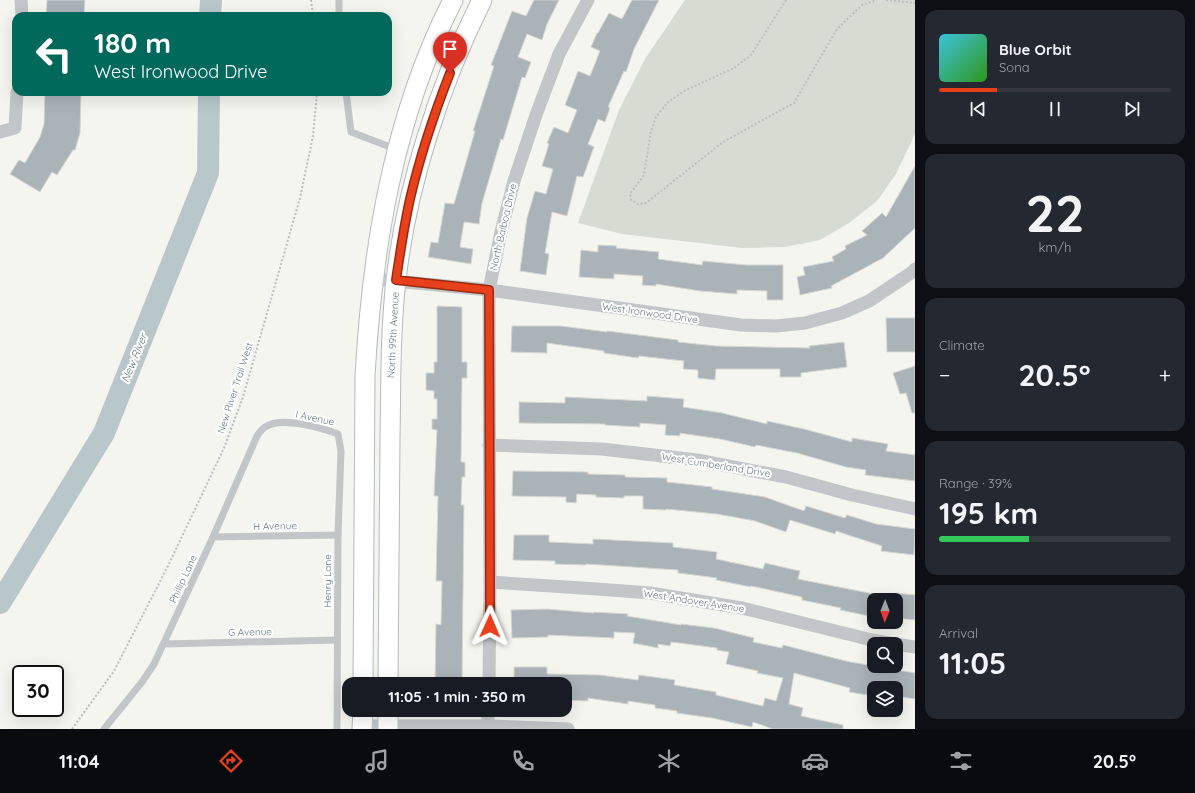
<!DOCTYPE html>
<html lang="en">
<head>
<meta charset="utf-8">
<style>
  :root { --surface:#171b24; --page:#242831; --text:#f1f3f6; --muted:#9ea1a6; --line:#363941; --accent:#e9401c }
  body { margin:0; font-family:Quicksand,sans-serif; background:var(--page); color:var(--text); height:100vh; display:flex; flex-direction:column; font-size:15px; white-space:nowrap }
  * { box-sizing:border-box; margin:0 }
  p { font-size:13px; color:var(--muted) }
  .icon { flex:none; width:22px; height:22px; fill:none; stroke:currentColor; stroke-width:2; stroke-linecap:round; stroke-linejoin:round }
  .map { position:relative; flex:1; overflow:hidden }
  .sheet { display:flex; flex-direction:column; gap:10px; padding:10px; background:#0d0f14; width:280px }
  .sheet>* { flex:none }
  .top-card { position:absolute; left:12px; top:12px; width:380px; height:84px; border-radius:12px; box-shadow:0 4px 16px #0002; background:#00695c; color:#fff; overflow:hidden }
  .needle { width:26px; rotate:181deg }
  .tools { position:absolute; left:867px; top:593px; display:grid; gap:8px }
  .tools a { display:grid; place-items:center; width:36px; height:36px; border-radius:8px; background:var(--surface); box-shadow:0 4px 16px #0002; font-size:20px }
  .speed { position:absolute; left:12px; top:665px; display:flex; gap:8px; font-size:20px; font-weight:700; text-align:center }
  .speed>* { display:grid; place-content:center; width:52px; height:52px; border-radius:50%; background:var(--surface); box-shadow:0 4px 16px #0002; line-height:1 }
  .speed .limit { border:2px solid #111; border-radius:6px; background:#fff; color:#111 }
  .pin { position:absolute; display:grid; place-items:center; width:34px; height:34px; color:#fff; margin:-41px -17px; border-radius:50% 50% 50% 0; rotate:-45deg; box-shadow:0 0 4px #0007 }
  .pin .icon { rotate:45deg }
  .me { position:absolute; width:44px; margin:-22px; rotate:1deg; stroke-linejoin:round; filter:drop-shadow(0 0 3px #0008) }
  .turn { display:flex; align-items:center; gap:14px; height:84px; padding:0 16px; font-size:18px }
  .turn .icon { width:52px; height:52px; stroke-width:2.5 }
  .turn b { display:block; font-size:28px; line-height:34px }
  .big { font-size:30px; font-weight:700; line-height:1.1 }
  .sheet .card { flex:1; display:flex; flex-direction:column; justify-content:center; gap:6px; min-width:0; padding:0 14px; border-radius:12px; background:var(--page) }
  .sheet .dial { align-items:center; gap:0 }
  .dial b { font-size:52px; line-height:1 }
  .song { display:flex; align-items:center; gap:12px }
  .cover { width:48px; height:48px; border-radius:6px; background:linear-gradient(135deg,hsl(190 70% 55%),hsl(110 70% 35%)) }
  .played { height:4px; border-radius:2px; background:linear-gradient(90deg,var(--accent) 25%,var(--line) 25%) }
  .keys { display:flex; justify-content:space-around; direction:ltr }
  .heat { display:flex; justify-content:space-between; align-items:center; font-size:22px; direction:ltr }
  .charge { height:6px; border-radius:3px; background:linear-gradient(90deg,#34c759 39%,var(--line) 0) }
  .trip { position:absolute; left:342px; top:677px; width:230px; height:40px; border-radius:12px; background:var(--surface); box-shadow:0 4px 16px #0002; font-weight:700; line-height:40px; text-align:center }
  .dock { display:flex; height:64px; justify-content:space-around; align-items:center; background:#090b0e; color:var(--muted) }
  .dock .icon { width:28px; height:28px }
  .dock .active { color:var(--accent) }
  .dock b { font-size:18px; color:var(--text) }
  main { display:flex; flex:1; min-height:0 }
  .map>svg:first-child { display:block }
  .green { fill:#d6dcd1 }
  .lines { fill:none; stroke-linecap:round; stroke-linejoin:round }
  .river { stroke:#b9c7ca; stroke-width:22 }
  .building { fill:#aab3b7; stroke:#d6d6d3 }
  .secondary-casing { stroke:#b4babe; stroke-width:21 }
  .path { stroke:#bbbec0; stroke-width:2; stroke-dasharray:2 2; stroke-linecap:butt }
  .service { stroke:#c2c6c9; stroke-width:7 }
  .minor { stroke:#c2c6c9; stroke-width:13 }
  .secondary { stroke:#fff; stroke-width:19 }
  .route-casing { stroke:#972a12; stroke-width:10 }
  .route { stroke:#e9401c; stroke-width:7 }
  .labels { text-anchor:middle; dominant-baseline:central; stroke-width:4; stroke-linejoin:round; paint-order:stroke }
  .street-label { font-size:10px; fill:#627683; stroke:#fff }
  .water-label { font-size:11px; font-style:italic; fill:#5e7980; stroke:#fff }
</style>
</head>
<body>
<main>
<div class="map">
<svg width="915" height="729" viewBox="0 0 915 729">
  <rect width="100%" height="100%" fill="#f5f5f0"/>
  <path class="green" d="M 685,0 L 915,0 L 915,134 L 896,174 L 877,201 L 849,223 L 820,240 L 785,247 L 742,248 L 622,234 L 578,223 L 619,110 L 645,59 Z"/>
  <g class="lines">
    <g class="river">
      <path d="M 210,16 L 211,0"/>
      <path d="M 0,603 L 104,433 L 208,173 L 209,92"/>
    </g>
  </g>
  <g class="building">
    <path d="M 47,0 L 85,0 L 84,16 L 46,16 Z"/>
    <path d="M 534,0 L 559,0 L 547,24 L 542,40 L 527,34 L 518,57 L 531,62 L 525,78 L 522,77 L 503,140 L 501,139 L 482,203 L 479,224 L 464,222 L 460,247 L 473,249 L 471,264 L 428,257 L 431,242 L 438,243 L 445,203 L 454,204 L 475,131 L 473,131 L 494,66 L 491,65 L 512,11 L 526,16 Z"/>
    <path d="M 632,0 L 659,0 L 634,49 L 626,72 L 624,71 L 608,107 L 610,108 L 605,122 L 598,119 L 588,144 L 594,147 L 583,177 L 577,176 L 567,216 L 552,212 L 545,253 L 549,254 L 546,275 L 520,271 L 527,218 L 535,191 L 546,194 L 553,169 L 542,166 L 549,144 L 547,143 L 554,127 L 568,133 L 577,110 L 565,105 L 578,71 L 590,76 L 600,51 L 591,47 L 597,33 L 598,33 L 609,13 L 622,19 Z"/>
    <path d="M 45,92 L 81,92 L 80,133 L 75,150 L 73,150 L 57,175 L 52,172 L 40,192 L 10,174 L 19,160 L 25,163 L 40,137 L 44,124 Z"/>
    <path d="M 915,166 L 915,228 L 883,258 L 831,286 L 832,288 L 800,295 L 797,277 L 805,275 L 803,267 L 834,261 L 832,257 L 846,249 L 845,246 L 867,235 L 862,231 L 882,213 L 886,217 Z"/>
    <path d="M 598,245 L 617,246 L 616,248 L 659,252 L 658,259 L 702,265 L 703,261 L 746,265 L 783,265 L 783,300 L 767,300 L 767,291 L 737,290 L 737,294 L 700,291 L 656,284 L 656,286 L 642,285 L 643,276 L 614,274 L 614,279 L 579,277 L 581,250 L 598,252 Z"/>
    <path d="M 437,306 L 462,307 L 462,362 L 467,362 L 467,378 L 462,378 L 461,462 L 465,462 L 465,477 L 462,477 L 461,505 L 464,505 L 462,684 L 435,684 L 436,624 L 441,625 L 442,581 L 436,581 L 438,496 L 434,496 L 437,430 L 432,429 L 432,419 L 437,419 L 437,399 L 434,399 L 434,391 L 426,390 L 426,373 L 434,373 L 434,362 L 437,362 Z"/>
    <path d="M 886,318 L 915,318 L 915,352 L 887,352 Z"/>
    <path d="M 512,326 L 561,326 L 607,332 L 607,331 L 678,340 L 678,342 L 716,346 L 810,348 L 809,346 L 844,342 L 847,367 L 801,373 L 801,377 L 780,377 L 780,369 L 716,369 L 715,380 L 698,378 L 698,370 L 683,369 L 684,361 L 639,356 L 638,358 L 604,353 L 604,351 L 547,343 L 547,353 L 511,352 Z"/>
    <path d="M 915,366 L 915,413 L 912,413 L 906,393 L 900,394 L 893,373 Z"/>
    <path d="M 647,396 L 684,399 L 683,407 L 722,413 L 767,424 L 767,421 L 804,429 L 852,442 L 852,438 L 888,444 L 886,451 L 915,455 L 915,481 L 865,475 L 866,470 L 846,467 L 797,453 L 756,445 L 755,447 L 720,439 L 680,433 L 680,436 L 665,435 L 666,425 L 640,423 L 640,427 L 605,425 L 605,424 L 519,423 L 519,402 L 565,403 L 565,397 L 647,401 Z"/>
    <path d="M 513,471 L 588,472 L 588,474 L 625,475 L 625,477 L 667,478 L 667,482 L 712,487 L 712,489 L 765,497 L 804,511 L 806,506 L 845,518 L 847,515 L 876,524 L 915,529 L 914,555 L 881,551 L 882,546 L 836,531 L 835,534 L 790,520 L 786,532 L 755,521 L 717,514 L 666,509 L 666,510 L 643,509 L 643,496 L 624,496 L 624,498 L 596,497 L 596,495 L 577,494 L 576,503 L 566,502 L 566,497 L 512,496 Z"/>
    <path d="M 514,535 L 549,535 L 549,542 L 593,544 L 593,539 L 673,543 L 673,547 L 717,552 L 716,559 L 763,569 L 765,563 L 800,571 L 798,579 L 874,594 L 874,617 L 840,610 L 841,608 L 802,600 L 802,597 L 751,586 L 751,587 L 716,580 L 717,578 L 678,573 L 678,570 L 586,564 L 586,565 L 555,564 L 555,561 L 513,560 Z"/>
    <path d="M 896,593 L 915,595 L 915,620 L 896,618 Z"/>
    <path d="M 547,609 L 594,613 L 594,612 L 628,614 L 627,616 L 681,625 L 681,624 L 714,628 L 754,638 L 753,642 L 782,648 L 783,645 L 850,662 L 915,673 L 915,699 L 896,696 L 896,688 L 874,688 L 874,696 L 849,692 L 850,688 L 794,673 L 789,704 L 803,708 L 801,716 L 843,725 L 843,729 L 773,729 L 753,722 L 752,727 L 712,718 L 677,713 L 677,711 L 655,708 L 655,705 L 628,701 L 628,704 L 588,698 L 588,701 L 565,700 L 565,684 L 514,684 L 514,667 L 547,667 L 547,674 L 599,675 L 638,680 L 639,675 L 675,680 L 674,685 L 716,692 L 716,695 L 763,706 L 765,698 L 776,701 L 783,678 L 757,673 L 758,671 L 726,664 L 729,652 L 717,650 L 717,648 L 671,642 L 670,646 L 658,644 L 658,648 L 633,643 L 635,633 L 614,632 L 614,638 L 548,635 L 548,637 L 512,638 L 511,610 Z"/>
  </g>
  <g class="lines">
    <defs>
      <g id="secondary">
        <path d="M 363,684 L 365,376 C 372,248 394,115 453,0"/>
        <path d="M 388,684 C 389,602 389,520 390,438 C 391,386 390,333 396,281 C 406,187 440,84 482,0"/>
        <path d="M 362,729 L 363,710"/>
        <path d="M 388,729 L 388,710"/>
      </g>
    </defs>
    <use href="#secondary" class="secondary-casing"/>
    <g class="path">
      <path d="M 311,0 L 313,16"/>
      <path d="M 786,0 L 751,55 L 734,68 L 686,90 L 668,102 L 656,117 L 651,131 L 644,175 L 630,194 L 631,200 L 638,204 L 646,203 L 723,142 L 794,103 L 837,29 L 862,5 L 877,0"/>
      <path d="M 886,0 L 915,3"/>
      <path d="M 72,729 L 114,671 L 168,566 L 224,448 L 243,397 L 300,198 L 313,136 L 317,92"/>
    </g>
    <g class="service">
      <path d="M 339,16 L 339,0"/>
      <path d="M 346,92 L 351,132 L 398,150"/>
      <path d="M 213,537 L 338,535"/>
      <path d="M 164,644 L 337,640"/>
      <path d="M 104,729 L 142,682 L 154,664 L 213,537 L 257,436 C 259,433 262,429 265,427 C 282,416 321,428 338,434 L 341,451 L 338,535 L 337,729"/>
    </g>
    <g class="minor">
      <path d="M 21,0 L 22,16"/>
      <path d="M 0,132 L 15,128 L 17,92"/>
      <path d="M 373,279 L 489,290 L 741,325 L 776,326 L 805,323 L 842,313 L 869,301 L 911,273 L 915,269"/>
      <path d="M 489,445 L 602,449 L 697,460 L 786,477 L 852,495 L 915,509"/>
      <path d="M 490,582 L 597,589 L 650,593 L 742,608 L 872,640 L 894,644"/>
      <path d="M 896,644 L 915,647"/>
      <path d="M 489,684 L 490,582 L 489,290 L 501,232 L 514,181 L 536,115 L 559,54 L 588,0"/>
      <path d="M 362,726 L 488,726 L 568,729"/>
      <path d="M 488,729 L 488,710"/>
    </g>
    <use href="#secondary" class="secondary"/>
  </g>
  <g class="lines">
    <defs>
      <path id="route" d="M 450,73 C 434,114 420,156 410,199 C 404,226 400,253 396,280 L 489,290 L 490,582 L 490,626"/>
    </defs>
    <use href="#route" class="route-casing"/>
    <use href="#route" class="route"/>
  </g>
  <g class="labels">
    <g class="street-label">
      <text transform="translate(503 227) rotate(-77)">North Balboa Drive</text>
      <text transform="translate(650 313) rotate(8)">West Ironwood Drive</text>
      <text transform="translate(393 335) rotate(-87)">North 99th Avenue</text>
      <text transform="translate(235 388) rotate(-72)">New River Trail West</text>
      <text transform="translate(315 418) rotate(12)">I Avenue</text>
      <text transform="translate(716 465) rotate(9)">West Cumberland Drive</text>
      <text transform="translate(275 526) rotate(-1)">H Avenue</text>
      <text transform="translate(183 579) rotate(-65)">Phillip Lane</text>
      <text transform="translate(327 581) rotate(-90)">Henry Lane</text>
      <text transform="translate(694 601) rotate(9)">West Andover Avenue</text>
      <text transform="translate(250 632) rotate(-1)">G Avenue</text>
    </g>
    <g class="water-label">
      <text transform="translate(134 358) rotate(-68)">New River</text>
    </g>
  </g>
</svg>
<div class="tools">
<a><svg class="needle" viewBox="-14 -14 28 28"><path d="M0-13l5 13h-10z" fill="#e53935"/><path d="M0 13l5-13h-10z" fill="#9ea1a6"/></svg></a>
<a><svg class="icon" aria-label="search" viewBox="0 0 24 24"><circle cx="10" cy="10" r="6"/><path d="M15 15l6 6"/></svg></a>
<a><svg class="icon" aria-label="layers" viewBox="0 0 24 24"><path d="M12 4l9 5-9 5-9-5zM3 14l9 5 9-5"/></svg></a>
</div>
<div class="speed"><div class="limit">30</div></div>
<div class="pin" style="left:450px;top:73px;background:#d93025"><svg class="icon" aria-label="arrive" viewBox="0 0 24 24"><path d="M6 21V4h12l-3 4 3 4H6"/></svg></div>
<svg class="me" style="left:490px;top:626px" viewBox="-20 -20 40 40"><path d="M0-17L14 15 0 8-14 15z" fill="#e9401c" stroke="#fff" stroke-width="4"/></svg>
<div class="trip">11:05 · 1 min · 350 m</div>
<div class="top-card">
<div class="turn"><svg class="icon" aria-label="left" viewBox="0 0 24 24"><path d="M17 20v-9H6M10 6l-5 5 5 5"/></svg><div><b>180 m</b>West Ironwood Drive</div></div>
</div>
</div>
<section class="sheet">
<div class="card">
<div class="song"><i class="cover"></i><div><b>Blue Orbit</b><p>Sona</p></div></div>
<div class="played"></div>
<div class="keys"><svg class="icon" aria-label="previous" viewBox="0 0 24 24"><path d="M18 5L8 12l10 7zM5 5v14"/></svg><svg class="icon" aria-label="pause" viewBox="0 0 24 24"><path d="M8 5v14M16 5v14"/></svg><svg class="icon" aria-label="next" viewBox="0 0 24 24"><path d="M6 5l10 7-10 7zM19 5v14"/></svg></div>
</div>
<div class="card dial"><b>22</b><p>km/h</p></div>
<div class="card"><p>Climate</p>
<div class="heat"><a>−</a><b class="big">20.5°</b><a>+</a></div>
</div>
<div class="card"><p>Range · 39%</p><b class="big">195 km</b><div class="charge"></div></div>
<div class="card"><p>Arrival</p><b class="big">11:05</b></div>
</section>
</main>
<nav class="dock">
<b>11:04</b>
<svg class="icon active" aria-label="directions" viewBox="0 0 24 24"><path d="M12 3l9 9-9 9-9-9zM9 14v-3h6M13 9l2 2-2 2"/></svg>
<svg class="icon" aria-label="music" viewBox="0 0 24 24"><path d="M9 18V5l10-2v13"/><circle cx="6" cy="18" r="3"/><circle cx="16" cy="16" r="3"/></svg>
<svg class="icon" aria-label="phone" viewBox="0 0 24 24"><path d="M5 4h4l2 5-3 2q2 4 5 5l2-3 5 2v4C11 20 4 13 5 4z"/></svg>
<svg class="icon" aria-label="climate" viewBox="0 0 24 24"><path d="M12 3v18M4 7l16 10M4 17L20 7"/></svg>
<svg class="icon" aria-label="car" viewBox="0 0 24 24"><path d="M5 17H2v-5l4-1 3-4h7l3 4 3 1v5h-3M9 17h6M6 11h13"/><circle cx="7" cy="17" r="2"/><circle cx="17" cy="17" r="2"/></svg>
<svg class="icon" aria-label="filters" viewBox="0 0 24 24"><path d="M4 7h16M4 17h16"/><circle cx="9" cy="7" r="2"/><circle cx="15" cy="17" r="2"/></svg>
<b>20.5°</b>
</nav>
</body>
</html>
